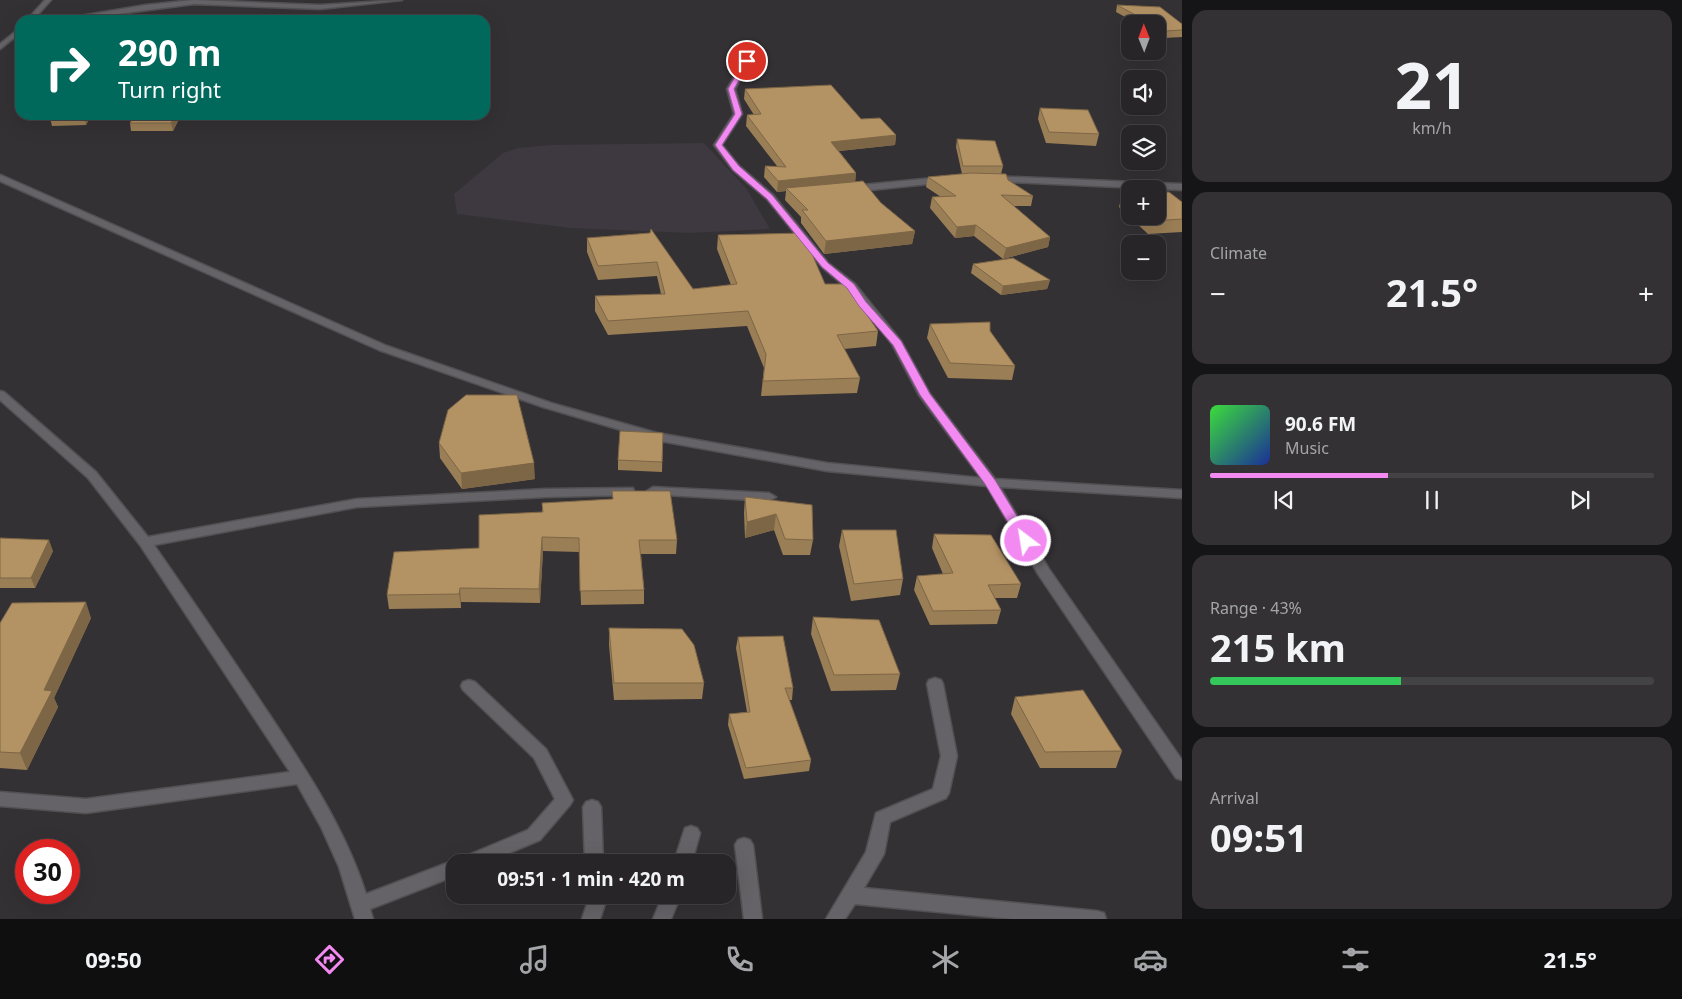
<!DOCTYPE html>
<html lang="en">
<head>
<meta charset="utf-8">
<style>
  :root { --surface:#272528; --page:#333134; --text:#f1f3f6; --muted:#a4a5a8; --line:#434245; --accent:#f28af2 }
  body { margin:0; font-family:"Noto Sans",sans-serif; background:var(--page); color:var(--text); height:100vh; display:flex; flex-direction:column; font-size:19px; white-space:nowrap }
  * { box-sizing:border-box; margin:0 }
  p { font-size:16px; color:var(--muted) }
  .icon { flex:none; width:28px; height:28px; fill:none; stroke:currentColor; stroke-width:2; stroke-linecap:round; stroke-linejoin:round }
  .map { position:relative; flex:1; overflow:hidden }
  .panel { display:flex; flex-direction:column; gap:10px; padding:10px; background:#151416; width:500px }
  .panel>* { flex:none }
  .guide { position:absolute; left:15px; top:15px; width:475px; height:105px; border-radius:15px; box-shadow:0 5px 20px #0002,0 0 0 1px var(--line); background:#00695c; color:#fff; overflow:hidden }
  .needle { width:32px; rotate:359deg }
  .controls { position:absolute; left:1121px; top:15px; display:grid; gap:10px }
  .controls a { display:grid; place-items:center; width:45px; height:45px; border-radius:10px; background:var(--surface); box-shadow:0 5px 20px #0002,0 0 0 1px var(--line); font-size:25px }
  .speed { position:absolute; left:15px; top:839px; display:flex; gap:10px; font-size:25px; font-weight:700; text-align:center }
  .speed>* { display:grid; place-content:center; width:65px; height:65px; border-radius:50%; background:var(--surface); box-shadow:0 5px 20px #0002,0 0 0 1px var(--line); line-height:1 }
  .speed .limit { border:8px solid #d22; background:#fff; color:#111 }
  .pin { position:absolute; display:grid; place-items:center; width:42px; height:42px; color:#fff; margin:-21px; border:2px solid #fff; border-radius:50%; box-shadow:0 1px 5px #0007 }
  .me { position:absolute; width:55px; margin:-28px; rotate:329deg; stroke-linejoin:round; filter:drop-shadow(0 0 4px #0008) }
  .turn { display:flex; align-items:center; gap:18px; height:105px; padding:0 20px; font-size:22px }
  .turn .icon { width:65px; height:65px; stroke-width:2.5 }
  .turn b { display:block; font-size:35px; line-height:42px }
  .big { font-size:38px; font-weight:700; line-height:1.1 }
  .panel .widget { flex:1; display:flex; flex-direction:column; justify-content:center; gap:8px; min-width:0; padding:0 18px; border-radius:15px; background:var(--page) }
  .panel .dial { align-items:center; gap:0 }
  .dial b { font-size:65px; line-height:1 }
  .song { display:flex; align-items:center; gap:15px }
  .cover { width:60px; height:60px; border-radius:8px; background:linear-gradient(135deg,hsl(120 70% 55%),hsl(230 70% 35%)) }
  .played { height:5px; border-radius:2px; background:linear-gradient(90deg,var(--accent) 40%,var(--line) 40%) }
  .keys { display:flex; justify-content:space-around; direction:ltr }
  .heat { display:flex; justify-content:space-between; align-items:center; font-size:28px; direction:ltr }
  .charge { height:8px; border-radius:4px; background:linear-gradient(90deg,#34c759 43%,var(--line) 0) }
  .trip { position:absolute; left:446px; top:854px; width:290px; height:50px; border-radius:15px; background:var(--surface); box-shadow:0 5px 20px #0002,0 0 0 1px var(--line); font-weight:700; line-height:50px; text-align:center }
  .tabs { display:flex; height:80px; justify-content:space-around; align-items:center; background:#100f10; color:var(--muted) }
  .tabs .icon { width:35px; height:35px }
  .tabs .selected { color:var(--accent) }
  .tabs b { font-size:22px; color:var(--text) }
  main { display:flex; flex:1; min-height:0 }
  .map>svg:first-child { display:block }
  .built { fill:#3e3841 }
  .lines { fill:none; stroke-linecap:round; stroke-linejoin:round }
  .minor-casing { stroke:#515053; stroke-width:3 }
  .minor { fill:#656367; fill-rule:evenodd }
  .wall { fill:#9a7e56 }
  .shaded-wall { fill:#7d6646 }
  .building { fill:#b39264; stroke:#7d6646 }
  .route { fill:#f28af2; stroke:#9d5a9d }
</style>
</head>
<body>
<main>
<div class="map">
<svg width="1182" height="919" viewBox="0 0 1182 919">
  <rect width="100%" height="100%" fill="#343135"/>
  <path class="built" d="M 704,143 L 746,188 L 770,229 L 690,233 L 571,228 L 457,214 L 454,194 L 503,153 L 518,148 L 552,145 Z"/>
  <g class="lines">
    <defs>
      <g id="minor">
        <path d="M 45,0 L 51,0 L 33,20 L 27,20 Z"/>
        <path d="M 194,0 L 320,5 L 402,0 L 320,9 L 194,4 L 72,20 L 56,20 L 146,5 Z"/>
        <path d="M 20,28 L 20,33 L 0,49 L 0,44 Z"/>
        <path d="M 745,60 L 750,61 L 735,89 L 742,114 L 722,145 L 739,166 L 773,195 L 828,263 L 855,284 L 901,341 L 930,394 L 995,479 L 1182,490 L 1182,498 L 1000,487 L 1049,569 L 1182,760 L 1182,780 L 1176,778 L 1038,574 L 987,486 L 827,471 L 655,440 L 543,407 L 379,350 L 0,181 L 0,175 L 3,176 L 387,346 L 551,403 L 657,433 L 827,463 L 981,478 L 919,395 L 892,344 L 847,288 L 822,267 L 767,199 L 733,170 L 714,145 L 734,114 L 727,89 Z"/>
        <path d="M 991,176 L 1182,184 L 1182,190 L 988,181 L 988,177 Z"/>
        <path d="M 944,177 L 948,180 L 947,182 L 852,192 L 848,189 L 852,186 Z"/>
        <path d="M 0,391 L 4,392 L 96,472 L 148,537 L 357,499 L 546,489 L 633,488 L 634,491 L 628,495 L 546,497 L 357,507 L 154,545 C 191,598 227,651 263,705 C 303,765 344,825 366,894 L 455,860 L 461,862 L 464,857 L 528,830 L 555,799 L 534,758 L 463,690 L 461,686 L 463,682 L 469,680 L 475,682 L 546,749 L 573,800 L 570,805 L 540,840 L 488,862 L 455,862 L 455,876 L 370,909 L 373,919 L 355,919 L 339,867 L 321,827 L 297,784 L 86,813 L 0,806 L 0,792 L 86,799 L 290,772 L 140,545 L 88,478 L 0,400 Z"/>
        <path d="M 653,487 L 769,493 L 776,497 L 769,501 L 648,494 L 647,491 Z"/>
        <path d="M 935,678 L 941,680 L 943,684 L 957,756 L 949,793 L 946,798 L 890,822 L 884,854 L 864,888 L 1097,911 L 1104,913 L 1106,919 L 1012,919 L 855,904 L 845,919 L 826,919 L 866,852 L 876,813 L 933,789 L 941,756 L 927,684 L 929,680 Z"/>
        <path d="M 592,800 L 598,802 L 601,807 L 603,862 L 585,862 L 583,807 L 586,802 Z"/>
        <path d="M 691,826 L 697,828 L 700,833 L 692,862 L 674,862 L 685,828 Z"/>
        <path d="M 744,838 L 750,840 L 753,845 L 762,919 L 744,919 L 735,845 L 738,840 Z"/>
        <path d="M 586,895 L 604,895 L 605,904 L 600,919 L 582,919 L 587,904 Z"/>
        <path d="M 663,895 L 681,895 L 671,919 L 653,919 Z"/>
      </g>
    </defs>
    <use href="#minor" class="minor-casing"/>
    <use href="#minor" class="minor"/>
  </g>
  <g class="wall">
    <path d="M 1117,5 L 1182,24 L 1182,37 L 1164,38 L 1158,34 L 1158,24 L 1138,24 L 1116,12 Z"/>
    <path d="M 745,89 L 861,119 L 896,135 L 895,145 L 839,151 L 856,173 L 855,181 L 915,231 L 912,244 L 824,254 L 801,223 L 801,217 L 785,200 L 786,191 L 777,192 L 764,177 L 765,166 L 777,166 L 746,126 L 747,115 L 754,115 L 744,99 Z"/>
    <path d="M 1040,108 L 1099,134 L 1096,146 L 1046,143 L 1038,119 Z"/>
    <path d="M 91,115 L 86,125 L 52,126 L 50,118 Z"/>
    <path d="M 181,115 L 173,131 L 131,131 L 130,123 Z"/>
    <path d="M 957,139 L 1003,166 L 1001,174 L 1008,180 L 1033,196 L 1031,206 L 1014,206 L 1050,237 L 1048,247 L 1003,259 L 974,236 L 955,238 L 930,208 L 932,197 L 941,197 L 926,187 L 928,177 L 962,174 L 956,147 Z"/>
    <path d="M 1130,194 L 1130,216 L 1158,216 L 1182,202 L 1182,232 L 1148,234 L 1119,207 L 1122,195 Z"/>
    <path d="M 650,233 L 693,289 L 731,285 L 717,249 L 718,235 L 825,284 L 878,331 L 876,346 L 844,349 L 860,378 L 857,393 L 761,396 L 764,368 L 747,326 L 608,335 L 595,311 L 595,296 L 661,294 L 657,276 L 598,280 L 587,252 L 587,238 Z"/>
    <path d="M 973,264 L 1050,280 L 1047,289 L 1001,295 L 971,273 Z"/>
    <path d="M 930,324 L 990,331 L 1015,366 L 1012,380 L 948,378 L 927,338 Z"/>
    <path d="M 663,433 L 662,472 L 618,470 L 618,460 Z"/>
    <path d="M 439,443 L 535,479 L 462,489 L 440,458 Z"/>
    <path d="M 745,497 L 812,505 L 813,540 L 810,555 L 783,555 L 774,530 L 745,538 L 744,513 Z"/>
    <path d="M 542,503 L 677,540 L 676,554 L 641,554 L 644,590 L 644,604 L 581,605 L 579,552 L 543,551 L 540,603 L 461,602 L 461,608 L 389,609 L 387,595 L 479,548 L 542,512 Z"/>
    <path d="M 842,530 L 903,579 L 900,595 L 851,601 L 839,546 Z"/>
    <path d="M 934,534 L 1021,584 L 1017,598 L 995,598 L 1001,610 L 997,624 L 930,625 L 914,590 L 917,576 L 943,574 L 932,548 Z"/>
    <path d="M 0,538 L 53,551 L 35,588 L 0,588 Z"/>
    <path d="M 813,617 L 900,674 L 896,690 L 831,691 L 811,634 Z"/>
    <path d="M 91,618 L 54,698 L 58,707 L 27,770 L 0,768 L 0,623 Z"/>
    <path d="M 609,628 L 704,683 L 702,699 L 614,700 L 609,645 Z"/>
    <path d="M 738,637 L 793,688 L 792,700 L 789,700 L 811,760 L 809,771 L 744,779 L 728,725 L 729,714 L 747,712 L 736,648 Z"/>
    <path d="M 1015,697 L 1122,751 L 1116,768 L 1040,768 L 1011,714 Z"/>
  </g>
  <g class="shaded-wall">
    <path d="M 85,115 L 91,115 L 86,125 L 84,117 Z"/>
    <path d="M 176,115 L 181,115 L 173,131 L 171,123 Z"/>
    <path d="M 896,135 L 895,145 L 830,152 L 831,142 Z"/>
    <path d="M 856,173 L 855,184 L 786,188 L 786,191 L 777,192 L 778,181 Z"/>
    <path d="M 976,225 L 974,236 L 955,238 L 957,227 Z"/>
    <path d="M 915,231 L 912,244 L 824,254 L 826,241 Z"/>
    <path d="M 1050,237 L 1048,247 L 1003,259 L 1006,248 Z"/>
    <path d="M 1050,280 L 1047,289 L 1001,295 L 1003,286 Z"/>
    <path d="M 534,463 L 535,479 L 462,489 L 461,473 Z"/>
    <path d="M 776,514 L 774,530 L 745,538 L 747,522 Z"/>
    <path d="M 542,537 L 543,551 L 540,603 L 539,589 Z"/>
    <path d="M 49,540 L 53,551 L 35,588 L 31,578 Z"/>
    <path d="M 460,588 L 461,602 L 461,608 L 459,594 Z"/>
    <path d="M 86,602 L 91,618 L 54,698 L 58,707 L 27,770 L 20,753 L 44,690 Z"/>
  </g>
  <g class="building">
    <path d="M 1117,5 L 1160,7 L 1182,24 L 1182,30 L 1165,31 L 1158,27 L 1158,24 L 1152,24 Z"/>
    <path d="M 831,85 L 861,119 L 880,118 L 896,135 L 831,142 L 856,173 L 778,181 L 765,166 L 786,167 L 747,115 L 761,114 L 745,89 Z"/>
    <path d="M 1040,108 L 1088,110 L 1099,134 L 1049,132 Z"/>
    <path d="M 52,115 L 85,115 L 84,117 L 50,118 Z"/>
    <path d="M 135,115 L 176,115 L 171,123 L 130,123 Z"/>
    <path d="M 957,139 L 995,141 L 1003,166 L 963,166 Z"/>
    <path d="M 971,173 L 1006,174 L 1008,180 L 1033,196 L 1001,195 L 1050,237 L 1006,248 L 976,225 L 957,227 L 932,197 L 956,196 L 928,177 Z"/>
    <path d="M 863,181 L 881,203 L 915,231 L 826,241 L 802,210 L 808,210 L 786,188 Z"/>
    <path d="M 1169,192 L 1182,202 L 1182,219 L 1152,221 L 1146,216 L 1158,216 L 1158,193 Z"/>
    <path d="M 1130,194 L 1130,202 L 1122,195 Z"/>
    <path d="M 651,229 L 693,289 L 737,284 L 718,235 L 803,233 L 825,284 L 846,284 L 878,331 L 837,335 L 860,378 L 763,381 L 766,354 L 748,311 L 608,321 L 595,296 L 665,294 L 657,262 L 598,266 L 587,238 L 650,233 Z"/>
    <path d="M 1013,258 L 1050,280 L 1003,286 L 973,264 Z"/>
    <path d="M 990,322 L 990,331 L 1015,366 L 950,363 L 930,324 Z"/>
    <path d="M 466,395 L 517,395 L 534,463 L 461,473 L 439,443 L 448,410 Z"/>
    <path d="M 620,431 L 663,433 L 662,462 L 618,460 Z"/>
    <path d="M 612,491 L 670,491 L 677,540 L 639,540 L 644,590 L 580,591 L 579,538 L 542,537 L 539,589 L 460,588 L 459,594 L 387,595 L 394,552 L 479,548 L 479,515 L 543,512 L 542,503 L 613,499 Z"/>
    <path d="M 745,497 L 812,505 L 813,540 L 785,539 L 776,514 L 747,522 Z"/>
    <path d="M 842,530 L 896,530 L 903,579 L 854,584 Z"/>
    <path d="M 934,534 L 991,535 L 1021,584 L 988,585 L 1001,610 L 933,611 L 917,576 L 953,573 Z"/>
    <path d="M 0,538 L 49,540 L 31,578 L 0,578 Z"/>
    <path d="M 86,602 L 44,690 L 52,691 L 20,753 L 0,752 L 0,623 L 12,603 Z"/>
    <path d="M 813,617 L 879,620 L 900,674 L 834,675 Z"/>
    <path d="M 609,628 L 682,629 L 694,645 L 704,683 L 614,683 Z"/>
    <path d="M 783,636 L 793,688 L 785,688 L 811,760 L 746,768 L 729,714 L 750,712 L 738,637 Z"/>
    <path d="M 1083,690 L 1122,751 L 1045,752 L 1015,697 Z"/>
  </g>
  <path class="route" d="M 745,60 L 750,61 L 734,89 L 742,114 L 722,145 L 739,166 L 772,195 L 828,263 L 854,284 L 866,302 L 901,341 L 930,394 L 995,480 L 1032,541 L 1030,544 L 1021,544 L 985,484 L 920,395 L 893,345 L 859,306 L 847,288 L 822,267 L 767,199 L 733,170 L 715,145 L 735,114 L 728,89 Z"/>
</svg>
<div class="controls">
<a><svg class="needle" viewBox="-14 -14 28 28"><path d="M0-13l5 13h-10z" fill="#e53935"/><path d="M0 13l5-13h-10z" fill="#a4a5a8"/></svg></a>
<a><svg class="icon" aria-label="sound" viewBox="0 0 24 24"><path d="M4 9h4l5-4v14l-5-4H4zM17 9q2 3 0 6"/></svg></a>
<a><svg class="icon" aria-label="layers" viewBox="0 0 24 24"><path d="M12 4l9 5-9 5-9-5zM3 14l9 5 9-5"/></svg></a>
<a>+</a>
<a>−</a>
</div>
<div class="speed"><div class="limit">30</div></div>
<div class="pin" style="left:747px;top:61px;background:#d93025"><svg class="icon" aria-label="arrive" viewBox="0 0 24 24"><path d="M6 21V4h12l-3 4 3 4H6"/></svg></div>
<svg class="me" style="left:1026px;top:541px" viewBox="-20 -20 40 40"><circle r="17" fill="#f28af2" stroke="#fff" stroke-width="3"/><path d="M0-11L8 9 0 5-8 9z" fill="#fff"/></svg>
<div class="trip">09:51 · 1 min · 420 m</div>
<div class="guide">
<div class="turn"><svg class="icon" aria-label="right" viewBox="0 0 24 24"><path d="M7 20v-9h11M14 6l5 5-5 5"/></svg><div><b>290 m</b>Turn right</div></div>
</div>
</div>
<section class="panel">
<div class="widget dial"><b>21</b><p>km/h</p></div>
<div class="widget"><p>Climate</p>
<div class="heat"><a>−</a><b class="big">21.5°</b><a>+</a></div>
</div>
<div class="widget">
<div class="song"><i class="cover"></i><div><b>90.6 FM</b><p>Music</p></div></div>
<div class="played"></div>
<div class="keys"><svg class="icon" aria-label="previous" viewBox="0 0 24 24"><path d="M18 5L8 12l10 7zM5 5v14"/></svg><svg class="icon" aria-label="pause" viewBox="0 0 24 24"><path d="M8 5v14M16 5v14"/></svg><svg class="icon" aria-label="next" viewBox="0 0 24 24"><path d="M6 5l10 7-10 7zM19 5v14"/></svg></div>
</div>
<div class="widget"><p>Range · 43%</p><b class="big">215 km</b><div class="charge"></div></div>
<div class="widget"><p>Arrival</p><b class="big">09:51</b></div>
</section>
</main>
<nav class="tabs">
<b>09:50</b>
<svg class="icon selected" aria-label="directions" viewBox="0 0 24 24"><path d="M12 3l9 9-9 9-9-9zM9 14v-3h6M13 9l2 2-2 2"/></svg>
<svg class="icon" aria-label="music" viewBox="0 0 24 24"><path d="M9 18V5l10-2v13"/><circle cx="6" cy="18" r="3"/><circle cx="16" cy="16" r="3"/></svg>
<svg class="icon" aria-label="phone" viewBox="0 0 24 24"><path d="M5 4h4l2 5-3 2q2 4 5 5l2-3 5 2v4C11 20 4 13 5 4z"/></svg>
<svg class="icon" aria-label="climate" viewBox="0 0 24 24"><path d="M12 3v18M4 7l16 10M4 17L20 7"/></svg>
<svg class="icon" aria-label="car" viewBox="0 0 24 24"><path d="M5 17H2v-5l4-1 3-4h7l3 4 3 1v5h-3M9 17h6M6 11h13"/><circle cx="7" cy="17" r="2"/><circle cx="17" cy="17" r="2"/></svg>
<svg class="icon" aria-label="filters" viewBox="0 0 24 24"><path d="M4 7h16M4 17h16"/><circle cx="9" cy="7" r="2"/><circle cx="15" cy="17" r="2"/></svg>
<b>21.5°</b>
</nav>
</body>
</html>
